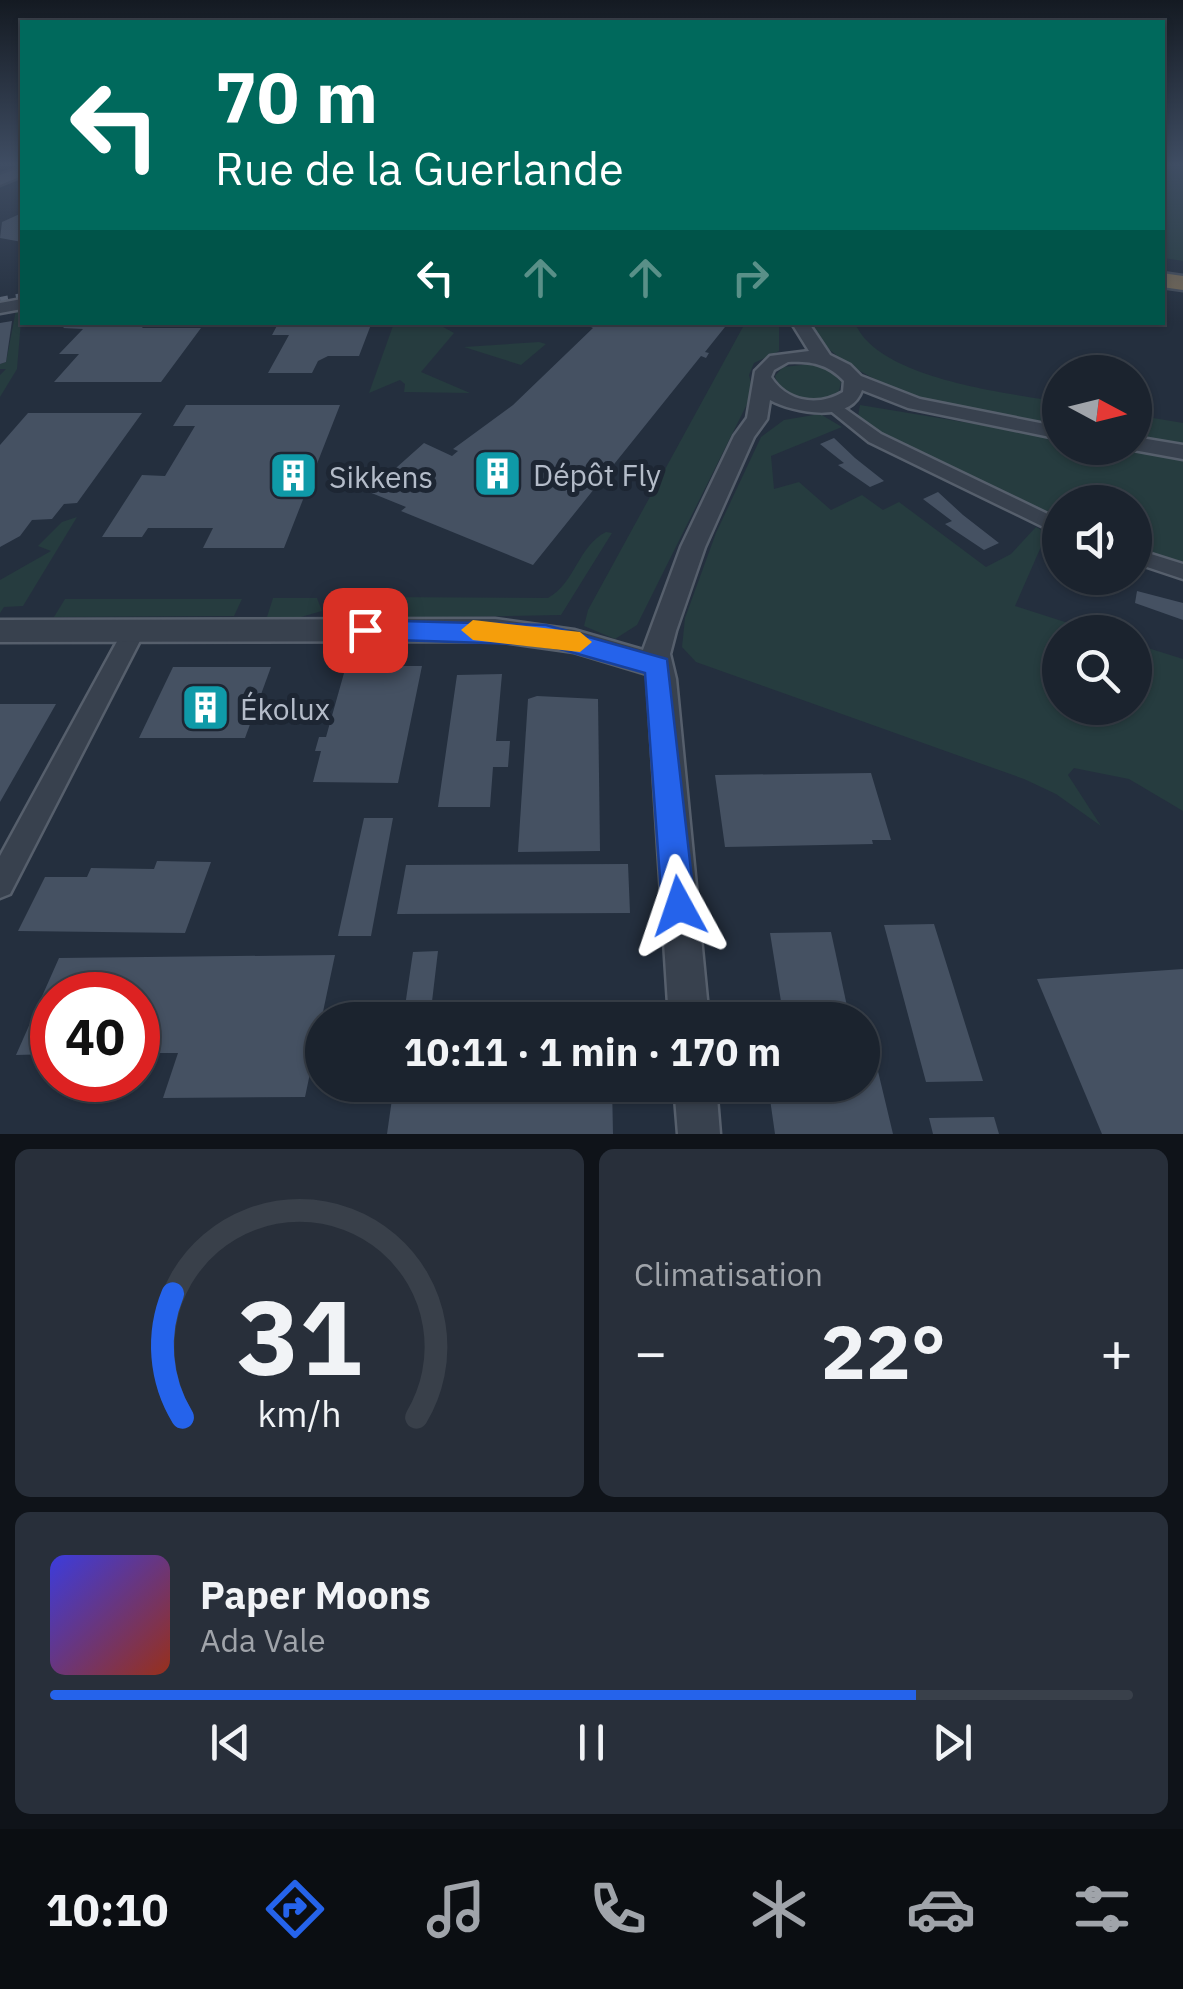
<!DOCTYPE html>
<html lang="fr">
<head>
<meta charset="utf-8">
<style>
  :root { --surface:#1b232e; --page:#282f3a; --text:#f1f3f6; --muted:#a0a4aa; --line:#39404a; --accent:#2563eb }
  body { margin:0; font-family:"IBM Plex Sans",sans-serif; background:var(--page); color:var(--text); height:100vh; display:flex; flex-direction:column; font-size:38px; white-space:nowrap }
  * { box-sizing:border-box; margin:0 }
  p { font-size:32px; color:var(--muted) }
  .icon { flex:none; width:55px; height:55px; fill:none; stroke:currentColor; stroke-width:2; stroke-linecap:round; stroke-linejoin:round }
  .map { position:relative; height:1134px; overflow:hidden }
  .details { display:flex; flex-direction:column; gap:15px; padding:15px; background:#0f1319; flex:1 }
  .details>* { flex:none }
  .guide { position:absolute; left:20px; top:20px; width:1145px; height:305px; border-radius:0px; box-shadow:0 2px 8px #0004,0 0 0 2px var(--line); background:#00695c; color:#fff; overflow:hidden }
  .needle { width:65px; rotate:97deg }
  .tools { position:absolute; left:1042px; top:355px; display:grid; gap:20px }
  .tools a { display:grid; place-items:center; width:110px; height:110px; border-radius:50%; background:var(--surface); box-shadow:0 2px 8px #0004,0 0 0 2px var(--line); font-size:50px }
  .speed { position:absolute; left:30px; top:972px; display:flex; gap:20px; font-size:50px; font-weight:700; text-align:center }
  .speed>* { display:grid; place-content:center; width:130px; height:130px; border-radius:50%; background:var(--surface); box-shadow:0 2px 8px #0004,0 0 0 2px var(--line); line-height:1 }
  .speed .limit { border:15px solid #d22; background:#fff; color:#111 }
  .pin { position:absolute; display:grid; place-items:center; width:85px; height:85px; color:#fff; margin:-42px; border-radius:20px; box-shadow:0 5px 15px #0006 }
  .me { position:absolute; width:110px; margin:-55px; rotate:355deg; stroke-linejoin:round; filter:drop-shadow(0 0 8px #0008) }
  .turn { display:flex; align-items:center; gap:35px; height:210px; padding:0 30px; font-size:45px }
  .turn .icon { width:130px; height:130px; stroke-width:2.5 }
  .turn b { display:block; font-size:70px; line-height:85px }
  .lanes { display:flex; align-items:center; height:95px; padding:0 30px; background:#0003; justify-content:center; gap:50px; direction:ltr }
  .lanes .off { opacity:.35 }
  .big { font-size:75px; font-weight:800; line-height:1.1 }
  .details .widget { flex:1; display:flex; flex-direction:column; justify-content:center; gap:15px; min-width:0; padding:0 35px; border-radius:15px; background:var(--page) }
  .details .dial { align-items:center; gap:0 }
  .dial svg { height:260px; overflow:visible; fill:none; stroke:var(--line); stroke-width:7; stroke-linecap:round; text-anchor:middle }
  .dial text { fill:var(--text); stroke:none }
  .song { display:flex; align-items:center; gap:30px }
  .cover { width:120px; height:120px; border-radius:15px; background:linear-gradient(135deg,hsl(240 70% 55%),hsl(10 70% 35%)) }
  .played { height:10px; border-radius:5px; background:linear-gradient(90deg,var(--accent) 80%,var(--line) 80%) }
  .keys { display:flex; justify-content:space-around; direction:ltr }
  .heat { display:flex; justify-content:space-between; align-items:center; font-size:55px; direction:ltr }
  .details .tiles { flex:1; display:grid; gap:15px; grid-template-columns:1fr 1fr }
  .widget:last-child { grid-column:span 2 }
  .trip { position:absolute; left:305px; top:1002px; width:575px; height:100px; border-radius:50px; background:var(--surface); box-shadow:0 2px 8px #0004,0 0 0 2px var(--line); font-weight:800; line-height:100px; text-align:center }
  .tab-bar { display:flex; height:160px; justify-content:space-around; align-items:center; background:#0b0e12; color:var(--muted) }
  .tab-bar .icon { width:70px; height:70px }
  .tab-bar .on { color:var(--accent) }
  .tab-bar b { font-size:45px; color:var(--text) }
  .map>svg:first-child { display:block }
  .green { fill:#263c3f }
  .building { fill:#455162 }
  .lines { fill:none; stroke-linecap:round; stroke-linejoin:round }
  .minor-casing { stroke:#565f6c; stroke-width:5 }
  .tertiary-casing { stroke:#565f6c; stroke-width:5 }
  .primary-casing { stroke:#414a57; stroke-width:5 }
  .motorway-casing { stroke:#434c59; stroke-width:5 }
  .minor { fill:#38414e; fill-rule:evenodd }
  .tertiary { fill:#38414e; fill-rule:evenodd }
  .primary { fill:#56606e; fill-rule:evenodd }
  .motorway { fill:#746855; fill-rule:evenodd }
  .rail { stroke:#5a6575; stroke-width:4; stroke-dasharray:8 8; stroke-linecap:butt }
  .route { fill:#2563eb; stroke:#184099; stroke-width:2.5 }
  .slow { fill:#f59e0b }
  .labels { text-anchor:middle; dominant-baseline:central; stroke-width:10; stroke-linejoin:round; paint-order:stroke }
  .poi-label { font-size:30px; fill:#b4bcc9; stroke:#1d2633; text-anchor:start }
</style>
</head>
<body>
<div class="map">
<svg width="1183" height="1134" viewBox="0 0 1183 1134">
  <rect width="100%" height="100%" fill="#242f3e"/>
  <g class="green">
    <path d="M 1163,164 L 1183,167 L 1183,261 L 1163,258 Z"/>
    <path d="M 22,309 L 17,369 L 0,397 L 0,375 L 6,369 L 0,369 L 0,364 L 6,362 L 16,310 Z"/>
    <path d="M 394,323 L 436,323 L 454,333 L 421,372 L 470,393 L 404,392 L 405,384 L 400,380 L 369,393 Z"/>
    <path d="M 738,323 L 779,323 L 779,351 L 754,363 L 749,375 L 753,392 L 637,625 L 615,639 L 584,626 L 588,610 L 744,325 Z"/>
    <path d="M 803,323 L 855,323 C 878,379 1007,393 1060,402 L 1060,429 C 967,409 867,400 803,323 Z"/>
    <path d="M 539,342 L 546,344 L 521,365 L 464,347 Z"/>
    <path d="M 811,364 L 833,372 L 841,382 L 839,391 C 820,405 782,402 775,376 L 783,367 Z"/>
    <path d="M 860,405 L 1060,438 L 1060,448 L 1123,448 L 1183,456 L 1183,564 L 1135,549 L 1135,502 L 1060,502 L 1060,521 L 873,429 L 858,416 Z"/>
    <path d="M 820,414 L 842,427 L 771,456 L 774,489 L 799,482 L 831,510 L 862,495 L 883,510 L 899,502 L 986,567 L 1011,554 L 1036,527 L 1047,533 L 1015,606 L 1096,632 L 1060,632 L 1060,708 L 1135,708 L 1135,644 L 1183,659 L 1183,811 L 1129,779 L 1074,768 L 1068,775 L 1101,826 L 1056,794 L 1024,779 L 696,662 L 682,647 L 685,618 L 716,533 L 761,437 L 784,420 Z"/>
    <path d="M 1135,415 L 1183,423 L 1183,447 L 1135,440 Z"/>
    <path d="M 77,517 L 23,606 L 4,607 L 0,613 L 0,580 L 51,551 L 38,546 L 62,522 Z"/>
    <path d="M 606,532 L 612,533 L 561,615 L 355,619 L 375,597 L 548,598 C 576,582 578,546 606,532 Z"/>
    <path d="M 273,598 L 317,598 L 322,611 L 301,617 L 267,617 Z"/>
    <path d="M 65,599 L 242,599 L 234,616 L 54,617 Z"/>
  </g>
  <g class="building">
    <path d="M 22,213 L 22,242 L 0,238 L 2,222 Z"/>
    <path d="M 12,321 L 6,362 L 0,364 L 0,323 Z"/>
    <path d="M 69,322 L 147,322 L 142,328 L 201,328 L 161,382 L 54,382 L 79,354 L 59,354 L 83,329 L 63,328 Z"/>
    <path d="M 279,322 L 372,322 L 359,356 L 328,356 L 318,361 L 312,373 L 268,373 L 289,335 L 272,335 Z"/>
    <path d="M 581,322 L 729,322 L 705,352 L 709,353 L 706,358 L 701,356 L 533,565 L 401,511 L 406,507 L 369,492 L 424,443 L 452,456 L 458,451 L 453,449 L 513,405 L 593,328 Z"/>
    <path d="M 186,405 L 340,405 L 284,548 L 203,548 L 213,528 L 148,528 L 142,537 L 102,537 L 142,475 L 165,476 L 195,426 L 173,426 Z"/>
    <path d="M 28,413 L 142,413 L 77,503 L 64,504 L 52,519 L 32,520 L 20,536 L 0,547 L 0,445 Z"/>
    <path d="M 834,438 L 855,458 L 884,481 L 870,487 L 838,465 L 844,463 L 820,444 Z"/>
    <path d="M 938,492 L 963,515 L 999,543 L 984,550 L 945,524 L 952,521 L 923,499 Z"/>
    <path d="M 1066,578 L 1100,578 L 1110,582 L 1107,594 Z"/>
    <path d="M 1137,591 L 1183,603 L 1183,620 L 1135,603 Z"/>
    <path d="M 346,666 L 422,666 L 398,783 L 313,782 L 321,751 L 315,751 L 319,737 L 326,737 Z"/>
    <path d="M 173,667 L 271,667 L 245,738 L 139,738 Z"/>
    <path d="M 502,674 L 496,741 L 510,741 L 508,767 L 493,767 L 490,807 L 438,807 L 457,675 Z"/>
    <path d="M 537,696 L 598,699 L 600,851 L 518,852 L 528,699 Z"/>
    <path d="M 0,704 L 56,704 L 0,802 Z"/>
    <path d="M 871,773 L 891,840 L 872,840 L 873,844 L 725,847 L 715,775 Z"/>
    <path d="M 364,818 L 393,818 L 371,936 L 338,936 Z"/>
    <path d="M 157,861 L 211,862 L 185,933 L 18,931 L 45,877 L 87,877 L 91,868 L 154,869 Z"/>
    <path d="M 628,864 L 630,913 L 397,914 L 406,865 Z"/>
    <path d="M 934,924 L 939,940 L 983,1081 L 926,1082 L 884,925 Z"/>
    <path d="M 831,932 L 850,1020 L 784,1020 L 770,933 Z"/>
    <path d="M 438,951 L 431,1010 L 610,1008 L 611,1020 L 403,1020 L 413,952 Z"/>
    <path d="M 335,955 L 305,1097 L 163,1098 L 178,1053 L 138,1053 L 138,995 L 52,995 L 52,1054 L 16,1055 L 59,958 Z"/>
    <path d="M 1183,969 L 1183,1134 L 1102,1134 L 1037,979 Z"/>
    <path d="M 862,1051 L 868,1067 L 877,1067 L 893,1134 L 775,1134 L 768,1085 L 862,1085 Z"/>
    <path d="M 394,1085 L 612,1085 L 613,1134 L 387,1134 Z"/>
    <path d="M 994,1117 L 999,1134 L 933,1134 L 929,1118 Z"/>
  </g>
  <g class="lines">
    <defs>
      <g id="minor">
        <path d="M 833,400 L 881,434 L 1060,520 L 1060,535 L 869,442 L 827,408 L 827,402 Z"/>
        <path d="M 1135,549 L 1183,564 L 1183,579 L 1135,563 Z"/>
        <path d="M 134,622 L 142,625 L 145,631 L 10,894 L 0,898 L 0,856 L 126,625 Z"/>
      </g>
      <g id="tertiary">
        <path d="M 22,299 L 22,309 L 0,313 L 0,303 Z"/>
        <path d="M 791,322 L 808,322 L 830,355 L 850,365 L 861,376 L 920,399 L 1060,427 L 1060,439 L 908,408 L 862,390 C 851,424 794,413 770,400 L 767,419 L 754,437 L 705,547 L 676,631 L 670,654 L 676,679 L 709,1020 L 669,1020 L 647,674 L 574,652 L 495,641 L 0,642 L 0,620 L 495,619 L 574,630 L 643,650 L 681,547 L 734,436 L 747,418 L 755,371 L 770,356 L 809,351 ZM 788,362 C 811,361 828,364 844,381 L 843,392 C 818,407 787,402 771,377 L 774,370 Z"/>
        <path d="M 1135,437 L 1183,445 L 1183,459 L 1128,449 L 1135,448 Z"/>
        <path d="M 674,1085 L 716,1085 L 720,1134 L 678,1134 Z"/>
      </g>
      <path id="primary" d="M 22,167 L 22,176 L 0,185 L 0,175 Z"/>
      <path id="motorway" d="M 1162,273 L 1183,276 L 1183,290 L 1162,287 Z"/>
    </defs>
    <use href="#minor" class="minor-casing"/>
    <use href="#tertiary" class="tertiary-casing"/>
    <use href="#primary" class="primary-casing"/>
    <use href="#motorway" class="motorway-casing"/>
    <use href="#minor" class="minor"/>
    <use href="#tertiary" class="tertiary"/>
    <use href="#primary" class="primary"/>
    <use href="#motorway" class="motorway"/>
    <path class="rail" d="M 0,299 L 22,295"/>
  </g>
  <linearGradient id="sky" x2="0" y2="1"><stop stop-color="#141a22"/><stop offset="0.51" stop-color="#3f4d63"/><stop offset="1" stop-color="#3f4d63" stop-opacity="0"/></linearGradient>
  <rect width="1183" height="323" fill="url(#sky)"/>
  <path class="route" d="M 365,620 L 546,625 L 667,659 L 695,906 L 690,917 L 679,922 L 667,917 L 662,906 L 645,673 L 546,645 L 365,639 L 353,630 Z"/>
  <path class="slow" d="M 473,620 L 580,632 L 592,642 L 580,652 L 473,640 L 461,630 Z"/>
  <defs>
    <symbol id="building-square" viewBox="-11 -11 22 22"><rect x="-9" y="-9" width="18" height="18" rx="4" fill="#0f9aa8" stroke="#1d2633"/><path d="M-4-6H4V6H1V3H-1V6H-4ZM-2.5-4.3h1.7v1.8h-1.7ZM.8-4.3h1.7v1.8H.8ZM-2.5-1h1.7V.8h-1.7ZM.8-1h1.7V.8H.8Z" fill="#fff"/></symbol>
  </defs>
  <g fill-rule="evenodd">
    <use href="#building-square" x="470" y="446" width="55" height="55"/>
    <use href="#building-square" x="266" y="448" width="55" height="55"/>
    <use href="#building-square" x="178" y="680" width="55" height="55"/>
  </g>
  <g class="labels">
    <g class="poi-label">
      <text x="533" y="474">Dépôt Fly</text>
      <text x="329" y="476">Sikkens</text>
      <text x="240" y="708">Ékolux</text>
    </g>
  </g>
</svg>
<div class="tools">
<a><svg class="needle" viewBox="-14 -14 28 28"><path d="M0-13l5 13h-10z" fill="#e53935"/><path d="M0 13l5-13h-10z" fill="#a0a4aa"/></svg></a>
<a><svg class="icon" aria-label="sound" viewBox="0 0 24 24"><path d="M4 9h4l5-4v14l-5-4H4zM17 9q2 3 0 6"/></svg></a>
<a><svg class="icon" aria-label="search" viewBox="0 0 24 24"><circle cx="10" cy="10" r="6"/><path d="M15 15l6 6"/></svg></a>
</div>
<div class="speed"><div class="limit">40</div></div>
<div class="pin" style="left:365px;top:630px;background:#d93025"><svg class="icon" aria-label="arrive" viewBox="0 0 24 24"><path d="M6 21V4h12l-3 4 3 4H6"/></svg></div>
<svg class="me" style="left:679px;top:906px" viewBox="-20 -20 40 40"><path d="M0-17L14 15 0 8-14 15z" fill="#2563eb" stroke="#fff" stroke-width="4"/></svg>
<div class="trip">10:11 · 1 min · 170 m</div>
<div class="guide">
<div class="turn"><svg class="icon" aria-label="left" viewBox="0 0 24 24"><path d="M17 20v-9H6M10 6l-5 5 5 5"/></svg><div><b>70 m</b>Rue de la Guerlande</div></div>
<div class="lanes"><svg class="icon" aria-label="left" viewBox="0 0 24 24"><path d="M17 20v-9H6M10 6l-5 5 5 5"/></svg><svg class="icon off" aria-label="ahead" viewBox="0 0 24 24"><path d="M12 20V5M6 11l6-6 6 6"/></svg><svg class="icon off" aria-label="ahead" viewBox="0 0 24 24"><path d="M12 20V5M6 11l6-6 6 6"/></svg><svg class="icon off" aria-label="right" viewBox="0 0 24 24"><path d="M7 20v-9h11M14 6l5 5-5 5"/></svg></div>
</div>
</div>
<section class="details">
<div class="tiles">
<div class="widget dial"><svg viewBox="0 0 100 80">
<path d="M14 69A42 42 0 1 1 86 69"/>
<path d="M14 69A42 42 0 0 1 11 31" stroke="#2563eb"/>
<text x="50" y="56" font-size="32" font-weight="700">31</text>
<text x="50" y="72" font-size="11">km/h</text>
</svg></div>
<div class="widget"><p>Climatisation</p>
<div class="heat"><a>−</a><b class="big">22°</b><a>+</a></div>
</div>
<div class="widget">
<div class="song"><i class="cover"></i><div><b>Paper Moons</b><p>Ada Vale</p></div></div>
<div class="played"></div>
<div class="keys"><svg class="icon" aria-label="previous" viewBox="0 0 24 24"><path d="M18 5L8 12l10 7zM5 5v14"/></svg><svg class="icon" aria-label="pause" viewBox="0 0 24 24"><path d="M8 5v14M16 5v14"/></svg><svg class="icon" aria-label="next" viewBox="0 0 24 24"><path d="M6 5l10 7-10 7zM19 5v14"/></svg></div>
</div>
</div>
</section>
<nav class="tab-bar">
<b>10:10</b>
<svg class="icon on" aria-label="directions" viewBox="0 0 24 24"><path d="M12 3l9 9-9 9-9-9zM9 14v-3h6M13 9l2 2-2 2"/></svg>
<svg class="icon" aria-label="music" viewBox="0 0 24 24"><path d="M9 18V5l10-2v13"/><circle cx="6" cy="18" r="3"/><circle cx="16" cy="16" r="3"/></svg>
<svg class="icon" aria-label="phone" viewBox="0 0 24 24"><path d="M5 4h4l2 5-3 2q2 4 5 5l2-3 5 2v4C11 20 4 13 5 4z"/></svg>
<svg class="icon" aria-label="climate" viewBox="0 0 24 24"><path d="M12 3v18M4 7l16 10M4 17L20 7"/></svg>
<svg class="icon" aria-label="car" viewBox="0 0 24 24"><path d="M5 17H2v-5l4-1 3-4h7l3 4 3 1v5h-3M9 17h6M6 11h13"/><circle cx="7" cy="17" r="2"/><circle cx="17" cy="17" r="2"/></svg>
<svg class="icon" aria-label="filters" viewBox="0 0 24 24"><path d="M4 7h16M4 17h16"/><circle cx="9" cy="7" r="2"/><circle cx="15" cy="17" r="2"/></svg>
</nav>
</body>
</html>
